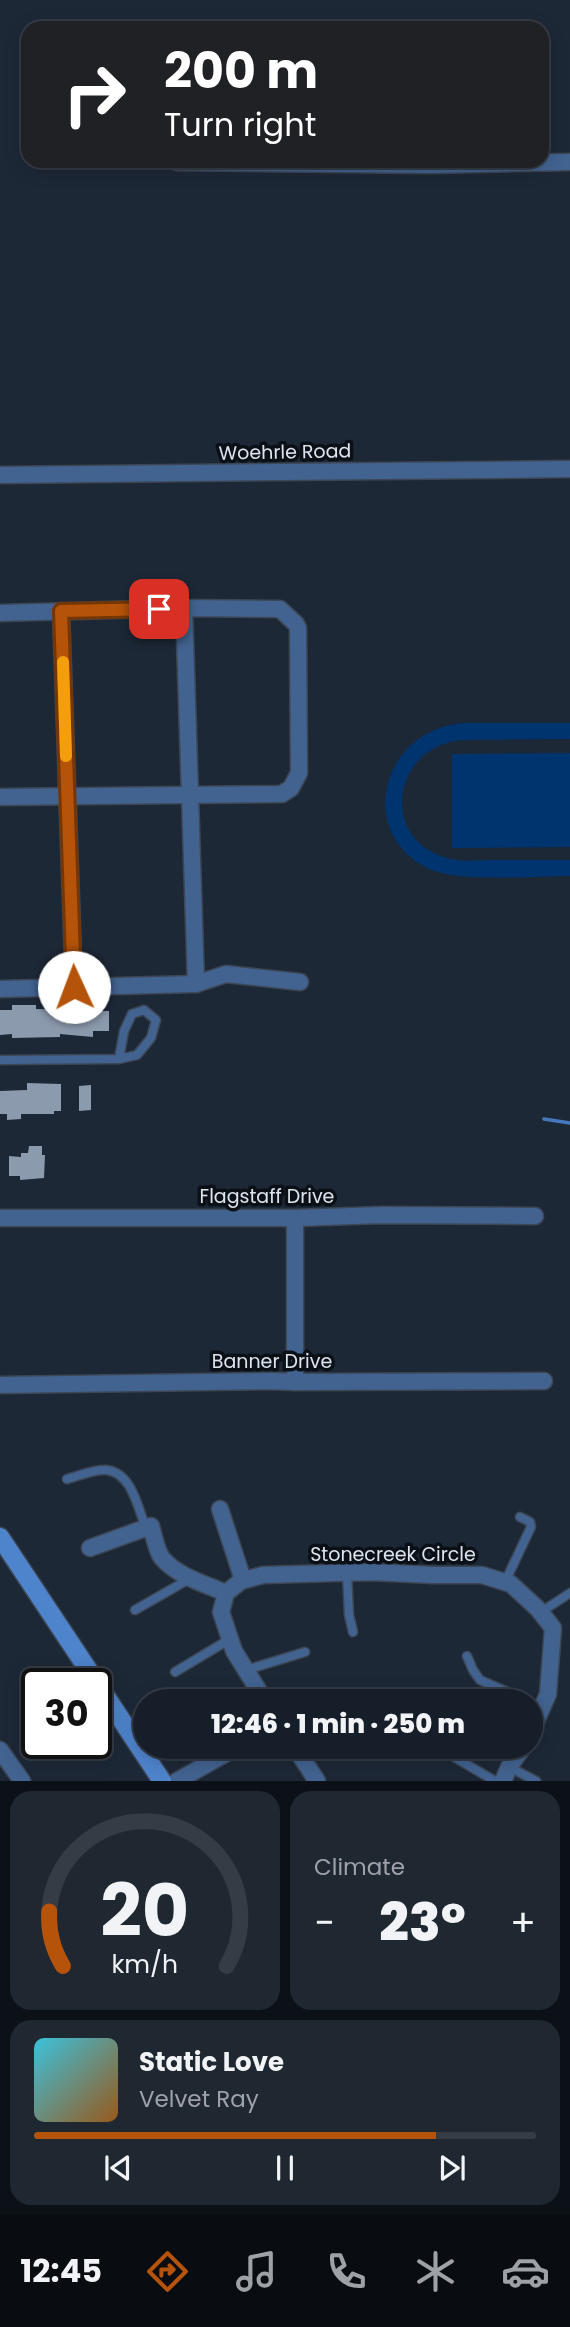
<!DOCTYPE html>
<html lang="en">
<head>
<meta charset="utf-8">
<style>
  :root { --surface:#161e29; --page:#1f2731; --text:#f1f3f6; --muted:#9ea2a8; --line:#353c46; --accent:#b45309 }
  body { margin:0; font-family:Poppins,sans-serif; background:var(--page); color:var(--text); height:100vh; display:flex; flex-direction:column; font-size:26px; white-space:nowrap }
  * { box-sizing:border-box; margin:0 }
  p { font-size:23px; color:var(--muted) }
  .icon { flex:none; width:38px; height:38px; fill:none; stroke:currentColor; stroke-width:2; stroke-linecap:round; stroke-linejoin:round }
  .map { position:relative; height:1781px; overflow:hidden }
  .drawer { display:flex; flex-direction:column; gap:10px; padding:10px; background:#0c1017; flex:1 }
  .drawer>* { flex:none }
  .top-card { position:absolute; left:21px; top:21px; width:528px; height:147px; border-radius:21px; box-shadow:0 4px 18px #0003,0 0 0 2px var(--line); background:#202124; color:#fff; overflow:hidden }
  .speed { position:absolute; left:21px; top:1668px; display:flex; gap:14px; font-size:35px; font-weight:700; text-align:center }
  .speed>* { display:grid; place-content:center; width:91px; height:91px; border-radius:50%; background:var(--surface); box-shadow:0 4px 18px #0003,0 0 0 2px var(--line); line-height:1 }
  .speed .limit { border:4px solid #111; border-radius:10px; background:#fff; color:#111 }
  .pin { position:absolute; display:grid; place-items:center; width:60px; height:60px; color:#fff; margin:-30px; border-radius:14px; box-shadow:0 4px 10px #0006 }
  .me { position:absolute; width:77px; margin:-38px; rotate:358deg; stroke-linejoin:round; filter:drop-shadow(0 0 5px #0008) }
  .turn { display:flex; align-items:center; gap:24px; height:147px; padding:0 28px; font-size:32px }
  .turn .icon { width:91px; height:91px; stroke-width:2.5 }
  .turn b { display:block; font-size:49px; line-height:60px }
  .big { font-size:52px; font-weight:800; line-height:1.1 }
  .drawer .widget { flex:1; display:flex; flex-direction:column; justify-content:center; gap:10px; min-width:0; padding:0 24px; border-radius:21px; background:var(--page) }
  .drawer .dial { align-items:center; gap:0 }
  .dial svg { height:182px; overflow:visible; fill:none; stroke:var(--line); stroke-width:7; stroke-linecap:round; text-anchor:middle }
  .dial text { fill:var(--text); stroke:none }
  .song { display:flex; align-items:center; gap:21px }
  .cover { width:84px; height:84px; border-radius:10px; background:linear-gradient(135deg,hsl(190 70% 55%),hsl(30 70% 35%)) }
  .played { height:7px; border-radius:4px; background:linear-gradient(90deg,var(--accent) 80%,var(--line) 80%) }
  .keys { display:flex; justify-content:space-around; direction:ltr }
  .heat { display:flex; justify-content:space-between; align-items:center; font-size:38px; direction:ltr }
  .drawer .tiles { flex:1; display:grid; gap:10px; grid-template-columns:1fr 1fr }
  .widget:last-child { grid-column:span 2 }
  .trip { position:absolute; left:133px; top:1689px; width:410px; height:70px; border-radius:35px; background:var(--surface); box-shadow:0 4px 18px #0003,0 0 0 2px var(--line); font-weight:800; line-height:70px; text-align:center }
  .tab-bar { display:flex; height:112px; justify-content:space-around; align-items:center; background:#090c10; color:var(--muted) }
  .tab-bar .icon { width:49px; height:49px }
  .tab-bar .active { color:var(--accent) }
  .tab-bar b { font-size:32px; color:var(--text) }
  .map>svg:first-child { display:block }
  .green { fill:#00346e }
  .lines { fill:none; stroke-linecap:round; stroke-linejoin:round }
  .stream { stroke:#4479be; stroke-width:3.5 }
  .building { fill:#8c9aae }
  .lane-casing { stroke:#3c4654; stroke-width:11 }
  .street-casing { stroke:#3c4654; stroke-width:19 }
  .secondary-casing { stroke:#3c4654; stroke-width:21 }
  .lane { stroke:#426390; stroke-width:8 }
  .street { stroke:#426390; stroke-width:16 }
  .secondary { stroke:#4e84cc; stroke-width:18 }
  .route-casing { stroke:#753606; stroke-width:18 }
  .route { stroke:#b45309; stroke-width:12 }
  .slow { stroke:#f59e0b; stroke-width:12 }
  .labels { text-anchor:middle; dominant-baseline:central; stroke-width:7; stroke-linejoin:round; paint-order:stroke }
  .street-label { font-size:19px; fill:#dce4ee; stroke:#0b1017 }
</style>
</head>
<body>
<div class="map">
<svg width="570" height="1781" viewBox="0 0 570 1781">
  <rect width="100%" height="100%" fill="#1d2837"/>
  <g class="green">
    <path d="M 463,723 L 570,723 L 570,739 L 463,740 C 397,744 377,832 441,856 C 457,863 477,860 494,860 C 520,860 545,860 570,860 L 570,876 C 533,876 457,883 427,868 C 355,831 382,730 463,723 Z"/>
    <path d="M 570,753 L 570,847 L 452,848 L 452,754 Z"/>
  </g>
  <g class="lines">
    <path class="stream" d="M 544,1119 L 570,1123"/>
  </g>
  <g class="building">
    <path d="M 12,1005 L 36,1005 L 36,1009 L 109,1011 L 109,1031 L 93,1031 L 93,1037 L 60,1034 L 60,1037 L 12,1038 L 12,1034 L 0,1035 L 0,1010 L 12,1010 Z"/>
    <path d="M 27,1083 L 61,1084 L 61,1111 L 54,1111 L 54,1114 L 21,1114 L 21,1119 L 7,1120 L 7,1114 L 0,1114 L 0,1091 L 27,1090 Z"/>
    <path d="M 91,1085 L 91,1110 L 79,1111 L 79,1086 Z"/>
    <path d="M 29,1146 L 42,1146 L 42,1155 L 45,1155 L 44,1178 L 20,1180 L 20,1176 L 9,1176 L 9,1156 L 21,1157 L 21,1153 L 28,1153 Z"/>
  </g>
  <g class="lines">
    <defs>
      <g id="lane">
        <path d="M 0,1060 L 119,1059 L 137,1055 L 151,1038 L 156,1020 L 144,1010 L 132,1014 L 124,1031 L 119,1059"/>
        <path d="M 67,1479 C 79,1476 94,1469 106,1470 C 132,1472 138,1509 146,1528"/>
        <path d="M 347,1573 L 349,1615 L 353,1632"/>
        <path d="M 505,1582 L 531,1527 L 530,1522 L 520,1517"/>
        <path d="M 135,1610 L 191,1578"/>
        <path d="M 541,1612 L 570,1593"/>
        <path d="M 467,1656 L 473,1670 L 480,1680 L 528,1701"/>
        <path d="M 246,1670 L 305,1652"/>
        <path d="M 175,1672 L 230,1639"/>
        <path d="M 444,1746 L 454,1757 L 495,1781"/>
        <path d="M 509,1767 L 536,1781"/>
      </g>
      <g id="street">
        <path d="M 177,162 L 431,165 L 570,162"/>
        <path d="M 0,475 L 570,469"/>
        <path d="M 184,608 L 196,984"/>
        <path d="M 61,611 L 74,987"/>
        <path d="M 0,613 L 184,608 L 280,609 L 296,624 L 298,628 L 299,773 L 291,788 L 282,794 L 0,797"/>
        <path d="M 0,989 L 196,984 L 226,974 L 300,982"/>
        <path d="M 0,1218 L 295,1218 L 382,1215 L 535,1216"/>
        <path d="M 295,1382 L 295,1218"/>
        <path d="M 0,1385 L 272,1381 L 295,1382 L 544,1381"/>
        <path d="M 220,1509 L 243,1580"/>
        <path d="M 90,1548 L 151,1526 C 154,1536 156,1550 162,1558 C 177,1576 205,1584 226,1593"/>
        <path d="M 265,1701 L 234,1651 L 221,1612 L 226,1593 L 241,1581 L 263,1575 L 371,1572 L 433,1575 L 482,1575 L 511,1584 L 538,1609 L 553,1628 L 548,1694 L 530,1735"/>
        <path d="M 294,1746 L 317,1781"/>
        <path d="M 0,1750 L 22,1781"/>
        <path d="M 177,1781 L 239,1746"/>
        <path d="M 503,1781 L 509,1767 L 524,1746"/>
      </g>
      <path id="secondary" d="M 0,1537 L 162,1781"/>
    </defs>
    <use href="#lane" class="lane-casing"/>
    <use href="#street" class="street-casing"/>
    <use href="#secondary" class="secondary-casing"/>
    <use href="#lane" class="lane"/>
    <use href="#street" class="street"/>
    <use href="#secondary" class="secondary"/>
  </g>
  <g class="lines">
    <defs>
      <path id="route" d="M 74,987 L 61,611 L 159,609"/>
    </defs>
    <use href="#route" class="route-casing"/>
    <use href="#route" class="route"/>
    <path class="slow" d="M 63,662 L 66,756"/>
  </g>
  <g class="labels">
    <g class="street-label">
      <text transform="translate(285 452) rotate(-1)">Woehrle Road</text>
      <text x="267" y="1196">Flagstaff Drive</text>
      <text x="272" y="1361">Banner Drive</text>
      <text x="393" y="1554">Stonecreek Circle</text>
    </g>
  </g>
</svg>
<div class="speed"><div class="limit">30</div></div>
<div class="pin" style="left:159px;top:609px;background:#d93025"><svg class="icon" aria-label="arrive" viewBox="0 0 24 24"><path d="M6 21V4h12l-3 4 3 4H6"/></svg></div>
<svg class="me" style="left:74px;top:987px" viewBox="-20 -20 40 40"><circle r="19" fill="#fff"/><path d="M0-13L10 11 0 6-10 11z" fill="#b45309"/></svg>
<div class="trip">12:46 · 1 min · 250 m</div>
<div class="top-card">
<div class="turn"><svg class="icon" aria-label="right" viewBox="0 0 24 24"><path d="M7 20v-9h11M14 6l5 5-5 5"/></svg><div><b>200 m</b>Turn right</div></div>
</div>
</div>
<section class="drawer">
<div class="tiles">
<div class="widget dial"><svg viewBox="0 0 100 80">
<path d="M14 69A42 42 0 1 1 86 69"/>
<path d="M14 69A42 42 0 0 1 8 45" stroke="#b45309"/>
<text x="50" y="56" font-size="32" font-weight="700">20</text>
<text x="50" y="72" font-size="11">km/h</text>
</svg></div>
<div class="widget"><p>Climate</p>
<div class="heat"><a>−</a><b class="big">23°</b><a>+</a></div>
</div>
<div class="widget">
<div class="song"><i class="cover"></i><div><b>Static Love</b><p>Velvet Ray</p></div></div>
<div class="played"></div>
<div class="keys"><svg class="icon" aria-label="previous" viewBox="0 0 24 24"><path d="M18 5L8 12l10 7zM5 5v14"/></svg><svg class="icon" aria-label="pause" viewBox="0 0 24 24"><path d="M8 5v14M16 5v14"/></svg><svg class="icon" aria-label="next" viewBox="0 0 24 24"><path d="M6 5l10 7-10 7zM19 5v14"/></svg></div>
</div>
</div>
</section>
<nav class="tab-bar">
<b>12:45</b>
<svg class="icon active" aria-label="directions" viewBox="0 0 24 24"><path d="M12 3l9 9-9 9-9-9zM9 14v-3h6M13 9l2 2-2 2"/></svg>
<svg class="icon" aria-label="music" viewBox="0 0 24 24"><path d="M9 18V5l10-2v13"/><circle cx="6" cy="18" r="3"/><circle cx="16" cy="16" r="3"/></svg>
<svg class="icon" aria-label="phone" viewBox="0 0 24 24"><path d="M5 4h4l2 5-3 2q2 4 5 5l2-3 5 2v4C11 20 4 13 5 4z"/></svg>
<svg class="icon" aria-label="climate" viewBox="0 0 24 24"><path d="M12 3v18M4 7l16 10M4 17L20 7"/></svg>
<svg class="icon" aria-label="car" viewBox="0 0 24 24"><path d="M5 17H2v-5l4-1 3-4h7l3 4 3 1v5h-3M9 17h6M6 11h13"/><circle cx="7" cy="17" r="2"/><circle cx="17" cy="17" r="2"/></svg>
</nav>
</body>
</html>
